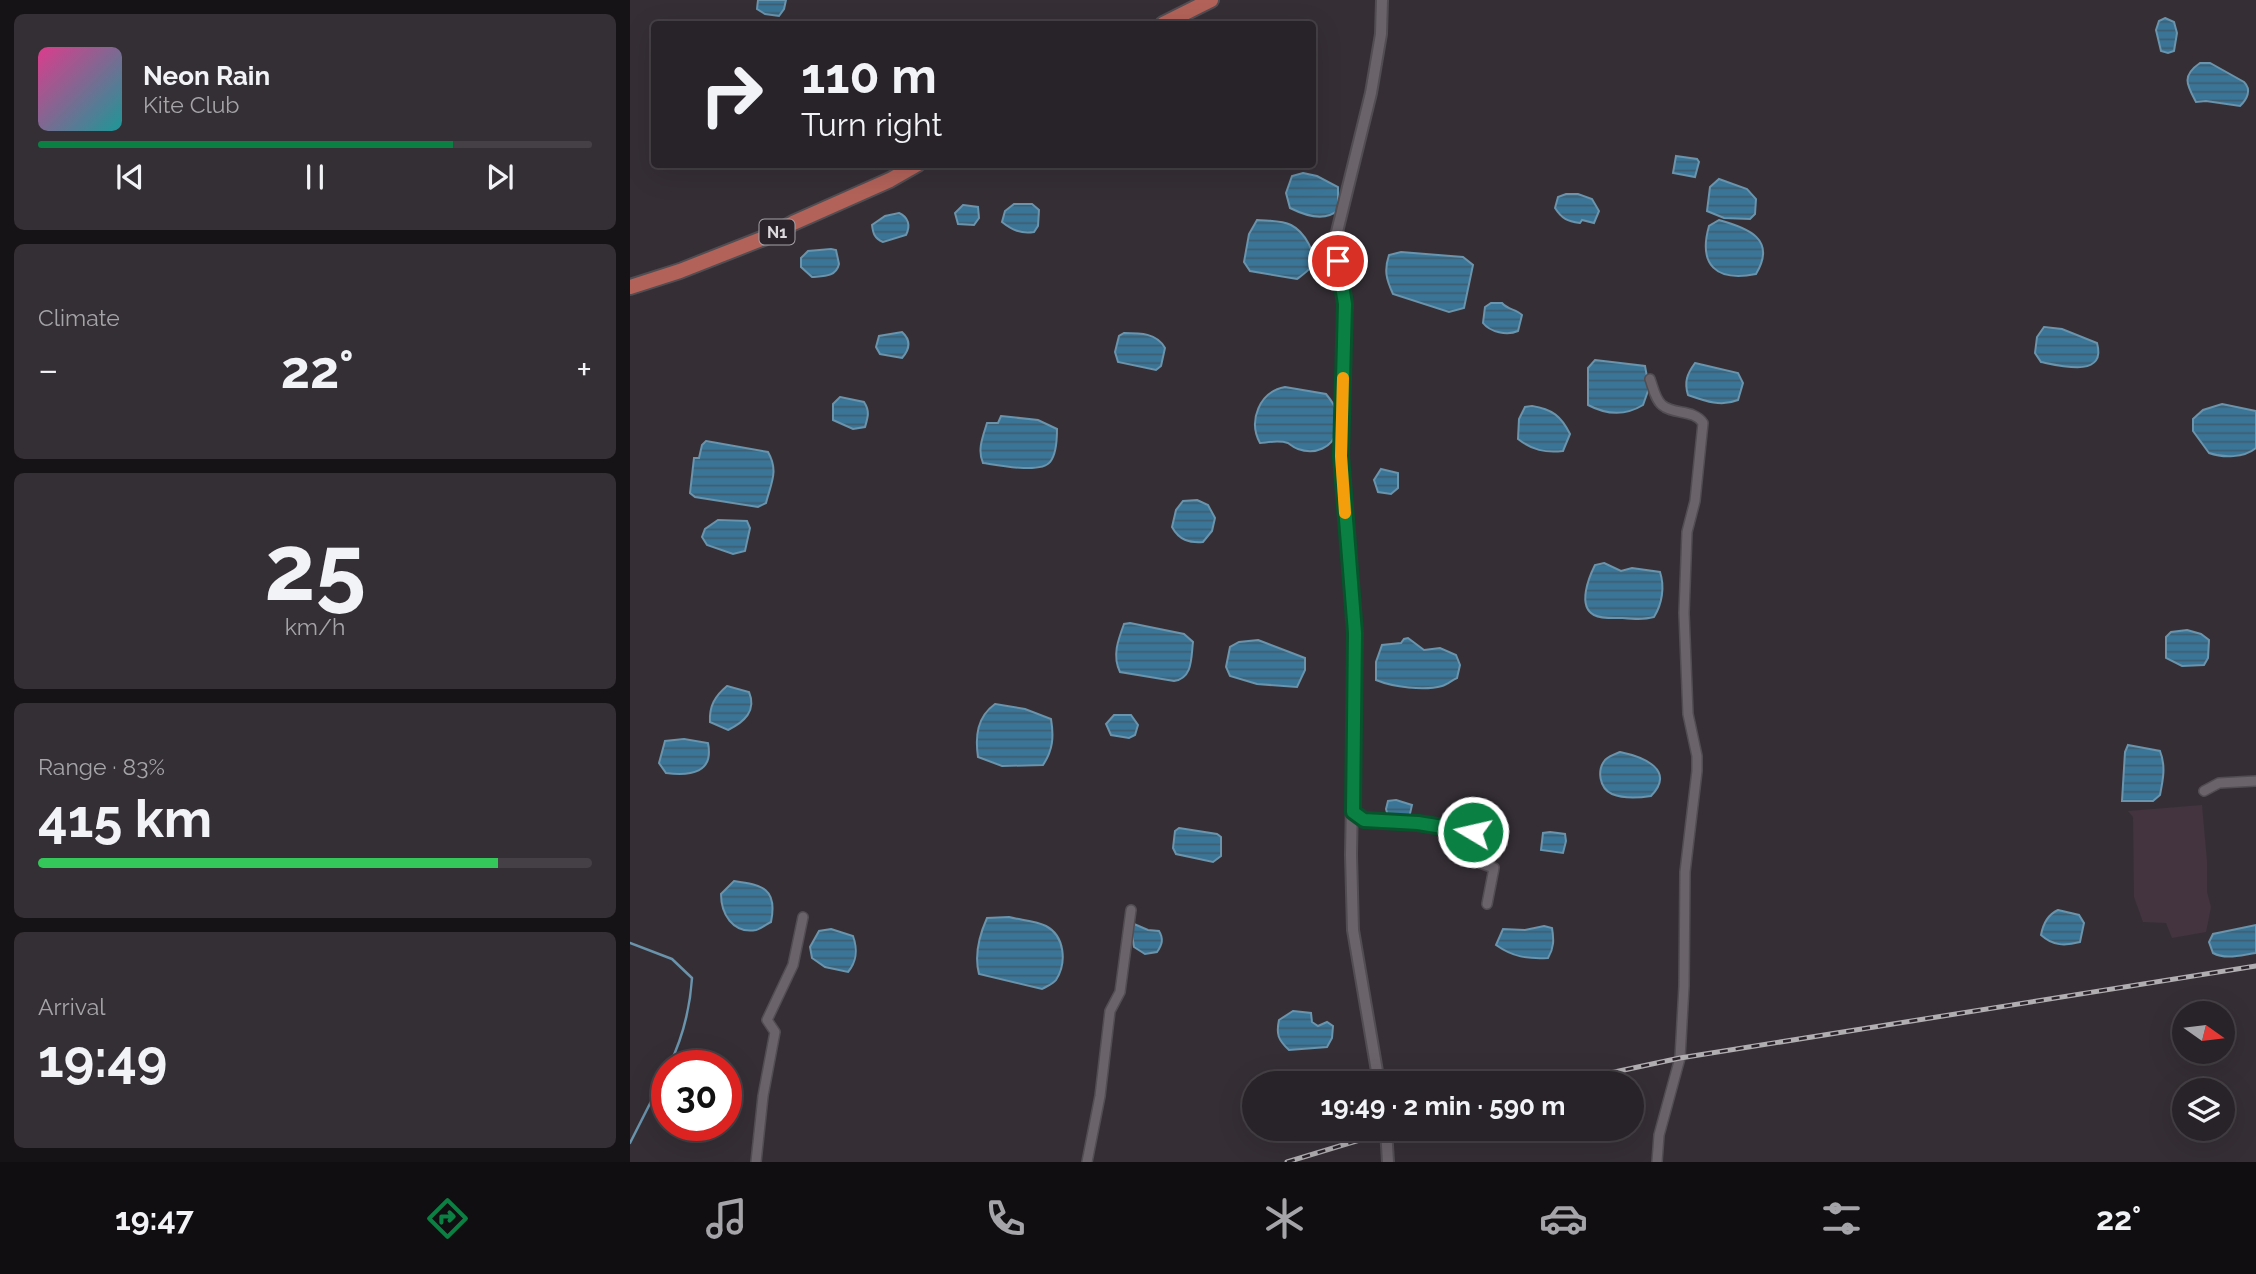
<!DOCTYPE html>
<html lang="en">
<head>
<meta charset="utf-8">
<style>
  :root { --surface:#282328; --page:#342f34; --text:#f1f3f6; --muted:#a5a4a8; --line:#444045; --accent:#0b8043 }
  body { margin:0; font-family:Raleway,sans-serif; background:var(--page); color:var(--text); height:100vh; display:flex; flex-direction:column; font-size:26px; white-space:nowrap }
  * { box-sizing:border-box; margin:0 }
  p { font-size:23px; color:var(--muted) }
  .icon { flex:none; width:38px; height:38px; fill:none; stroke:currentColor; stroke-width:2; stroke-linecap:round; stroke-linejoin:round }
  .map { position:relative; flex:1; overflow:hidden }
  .sheet { display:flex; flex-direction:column; gap:14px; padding:14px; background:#161316; width:630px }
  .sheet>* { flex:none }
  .banner { position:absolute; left:21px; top:21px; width:665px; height:147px; border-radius:7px; box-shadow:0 7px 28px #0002,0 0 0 2px var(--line); background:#282328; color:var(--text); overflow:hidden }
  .needle { width:46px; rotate:104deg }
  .controls { position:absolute; left:1542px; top:1001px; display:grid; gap:14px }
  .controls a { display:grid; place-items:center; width:63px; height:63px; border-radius:50%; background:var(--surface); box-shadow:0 7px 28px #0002,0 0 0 2px var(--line); font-size:35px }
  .speed { position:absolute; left:21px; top:1050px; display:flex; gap:14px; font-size:35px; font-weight:700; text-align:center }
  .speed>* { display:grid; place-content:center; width:91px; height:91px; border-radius:50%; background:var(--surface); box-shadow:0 7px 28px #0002,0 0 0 2px var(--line); line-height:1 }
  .speed .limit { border:10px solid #d22; background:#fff; color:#111 }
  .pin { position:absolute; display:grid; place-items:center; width:60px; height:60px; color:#fff; margin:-30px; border:4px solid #fff; border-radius:50%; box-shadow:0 2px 7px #0007 }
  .me { position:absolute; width:77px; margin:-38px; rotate:279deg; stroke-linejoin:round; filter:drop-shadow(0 0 5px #0008) }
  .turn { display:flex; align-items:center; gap:24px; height:147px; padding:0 35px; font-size:32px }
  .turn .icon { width:91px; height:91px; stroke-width:2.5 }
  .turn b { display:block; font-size:49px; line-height:60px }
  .big { font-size:52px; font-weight:700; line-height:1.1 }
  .sheet .card { flex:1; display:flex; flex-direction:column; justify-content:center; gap:10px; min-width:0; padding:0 24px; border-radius:10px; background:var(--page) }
  .sheet .dial { align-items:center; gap:0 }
  .dial b { font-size:91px; line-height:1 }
  .song { display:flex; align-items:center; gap:21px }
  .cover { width:84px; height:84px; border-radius:10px; background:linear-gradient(135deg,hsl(330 70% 55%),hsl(180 70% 35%)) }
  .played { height:7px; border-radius:4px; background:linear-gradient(90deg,var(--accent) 75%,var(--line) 75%) }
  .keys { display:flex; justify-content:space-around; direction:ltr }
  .heat { display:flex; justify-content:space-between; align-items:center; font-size:38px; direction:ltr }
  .charge { height:10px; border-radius:5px; background:linear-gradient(90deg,#34c759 83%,var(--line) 0) }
  .trip { position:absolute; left:612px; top:1071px; width:402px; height:70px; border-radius:35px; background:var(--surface); box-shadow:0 7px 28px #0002,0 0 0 2px var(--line); font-weight:700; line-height:70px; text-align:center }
  .tabs { display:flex; height:112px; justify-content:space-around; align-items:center; background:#100e10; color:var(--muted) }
  .tabs .icon { width:49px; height:49px }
  .tabs .on { color:var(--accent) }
  .tabs b { font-size:32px; color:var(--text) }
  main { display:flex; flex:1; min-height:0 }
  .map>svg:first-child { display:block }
  .industrial { fill:#433440 }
  .water { fill:url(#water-rules); stroke:#6a93ac; stroke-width:2 }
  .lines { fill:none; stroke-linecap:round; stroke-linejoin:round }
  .stream { stroke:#6a93ac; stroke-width:2.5 }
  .minor-casing { stroke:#514d52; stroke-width:12 }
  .tertiary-casing { stroke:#514d52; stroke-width:14 }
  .trunk-casing { stroke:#514d52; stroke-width:18 }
  .minor { stroke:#6a636a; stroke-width:9 }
  .tertiary { stroke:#6a636a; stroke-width:10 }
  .trunk { stroke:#b26259; stroke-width:14 }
  .rail-casing { stroke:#b1aeb2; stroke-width:5 }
  .rail { stroke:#2b252b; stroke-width:2.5; stroke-dasharray:8; stroke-linecap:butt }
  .route-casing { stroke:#07532c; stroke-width:18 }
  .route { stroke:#0b8043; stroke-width:12 }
  .slow { stroke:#f59e0b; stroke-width:12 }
  .labels { text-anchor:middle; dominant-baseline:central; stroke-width:7; stroke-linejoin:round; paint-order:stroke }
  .shield { fill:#2b252b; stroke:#a6a2a7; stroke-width:2 }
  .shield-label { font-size:16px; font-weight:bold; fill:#dbd8dc }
</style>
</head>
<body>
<main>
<section class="sheet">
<div class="card">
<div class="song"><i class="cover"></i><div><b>Neon Rain</b><p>Kite Club</p></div></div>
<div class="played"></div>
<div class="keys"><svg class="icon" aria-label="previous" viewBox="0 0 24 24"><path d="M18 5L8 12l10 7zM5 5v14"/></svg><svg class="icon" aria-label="pause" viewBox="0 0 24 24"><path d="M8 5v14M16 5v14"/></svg><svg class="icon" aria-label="next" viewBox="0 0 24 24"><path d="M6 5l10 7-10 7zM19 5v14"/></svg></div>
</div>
<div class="card"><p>Climate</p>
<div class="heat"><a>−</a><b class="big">22°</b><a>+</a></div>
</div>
<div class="card dial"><b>25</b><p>km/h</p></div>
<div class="card"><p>Range · 83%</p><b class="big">415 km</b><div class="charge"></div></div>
<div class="card"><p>Arrival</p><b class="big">19:49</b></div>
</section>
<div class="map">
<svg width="1626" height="1162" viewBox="0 0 1626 1162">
  <defs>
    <pattern id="water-rules" width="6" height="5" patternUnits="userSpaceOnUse" patternTransform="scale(1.75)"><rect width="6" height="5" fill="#3a7597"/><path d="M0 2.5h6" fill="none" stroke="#3e5e71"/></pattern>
  </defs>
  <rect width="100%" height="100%" fill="#352f35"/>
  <path class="industrial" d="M 1572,805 L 1577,861 L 1577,892 L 1581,907 L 1576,932 L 1542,938 L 1536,923 L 1513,922 L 1504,897 L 1503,817 L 1498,811 Z"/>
  <g class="water">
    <path d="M 128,0 L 156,0 L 154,9 L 149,16 L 135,14 L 127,9 Z"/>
    <path d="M 1535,18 L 1544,22 L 1547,33 L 1544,51 L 1538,53 L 1531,51 L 1526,30 L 1529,21 Z"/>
    <path d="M 1570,63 L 1580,63 L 1614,82 C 1622,90 1617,99 1610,106 L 1576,101 L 1566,102 C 1557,85 1551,76 1570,63 Z"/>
    <path d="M 1046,156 L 1067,159 L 1069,162 L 1065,177 L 1043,173 Z"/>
    <path d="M 673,173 L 687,176 L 708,187 L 708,210 C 695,222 674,215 660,208 L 656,193 L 662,176 Z"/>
    <path d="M 1089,179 L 1117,189 L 1126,199 L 1125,214 L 1120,219 L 1094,218 L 1077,211 L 1080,187 Z"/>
    <path d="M 936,194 L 948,194 L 962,199 L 969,211 L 964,223 L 952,220 L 950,223 C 937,221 932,219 925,208 L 928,197 Z"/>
    <path d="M 384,204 L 402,204 L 409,210 L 408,226 L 404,232 C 391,234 382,230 372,222 L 375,211 Z"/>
    <path d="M 333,205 L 348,207 L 349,218 L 344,225 L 328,224 L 325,213 Z"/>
    <path d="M 269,213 C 278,217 281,225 276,235 L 253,242 C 244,238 243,233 242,225 L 255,216 Z"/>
    <path d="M 627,220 C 639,221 651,220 661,225 C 673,231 690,255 680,268 C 677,272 671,276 667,279 L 620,271 L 614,262 L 619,234 Z"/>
    <path d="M 1089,220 C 1118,228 1147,239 1126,274 C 1086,282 1068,265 1079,226 Z"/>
    <path d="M 201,249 L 206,250 L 209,264 C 206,277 194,276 182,277 L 171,267 L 171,258 L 178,251 Z"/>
    <path d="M 771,252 L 833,257 L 843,265 L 834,308 L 819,312 L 763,294 C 756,279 754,270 759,255 Z"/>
    <path d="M 861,303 L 872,303 C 878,310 886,309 892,315 L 888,331 C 877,336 860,332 853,323 L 855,307 Z"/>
    <path d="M 1414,327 L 1432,329 L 1467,343 C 1477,378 1431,366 1411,362 L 1405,353 L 1407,337 Z"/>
    <path d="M 272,332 C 281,340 280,349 272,358 L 250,354 L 246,347 L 249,336 Z"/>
    <path d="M 494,333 C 510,333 527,333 535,348 L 531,366 L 526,370 L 488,362 L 485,352 L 489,336 Z"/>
    <path d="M 965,360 L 1015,366 L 1019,388 L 1013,405 C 995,416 977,415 958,405 L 958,368 Z"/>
    <path d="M 1065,363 L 1108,373 L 1113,383 L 1108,400 C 1091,407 1075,401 1058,395 C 1054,382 1057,374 1065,363 Z"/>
    <path d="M 655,387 L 696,394 C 706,406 710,415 707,430 C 703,448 685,455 668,449 C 664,448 661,445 658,443 C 649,440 640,442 630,443 C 618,421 629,392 655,387 Z"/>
    <path d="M 210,397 L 234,402 C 240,411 238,417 235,427 L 223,429 L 203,420 L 203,404 Z"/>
    <path d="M 1592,404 L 1626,411 L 1626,448 C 1614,458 1593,458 1579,453 L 1563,431 L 1563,419 L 1573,410 Z"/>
    <path d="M 902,406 C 922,409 931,416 940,434 L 933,451 C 915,453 902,450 888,439 L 889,419 L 895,407 Z"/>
    <path d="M 371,416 L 408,420 L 427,429 C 427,439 426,455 420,462 C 411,474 367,465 353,463 C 347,450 353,436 357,423 L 368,423 Z"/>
    <path d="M 76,441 L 138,452 C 149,471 141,483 136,503 L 128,507 L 65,497 L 60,493 L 64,458 L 69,458 L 72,445 Z"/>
    <path d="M 751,469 L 768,473 L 768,488 L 761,494 L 748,492 L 744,480 Z"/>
    <path d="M 567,500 L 578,505 L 585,518 L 582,531 L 573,542 C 559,543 549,540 542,527 L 546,510 L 553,501 Z"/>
    <path d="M 88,520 L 117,521 L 120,528 L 115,551 L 103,554 L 77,545 L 72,537 L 75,529 Z"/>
    <path d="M 974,563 L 991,571 L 1002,568 L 1030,572 C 1035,587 1032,604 1024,617 C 1013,620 1003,619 992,618 C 983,618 972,619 964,615 C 947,606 959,577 965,565 Z"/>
    <path d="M 500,623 L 554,634 L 563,642 C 561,658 563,678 544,681 L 490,672 C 482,656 488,640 494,624 Z"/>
    <path d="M 1557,630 L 1571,634 L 1579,640 L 1578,658 L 1574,665 L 1552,666 L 1536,658 L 1536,637 L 1541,632 Z"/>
    <path d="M 778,638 L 794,650 L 810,648 L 826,655 L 830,665 L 827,678 C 822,680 817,685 812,686 C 794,691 763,687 746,680 L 746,662 L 752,645 L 771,643 L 774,639 Z"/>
    <path d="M 628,640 L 675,658 L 675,670 L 667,687 L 627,684 L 600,676 L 596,667 L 600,647 L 609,642 Z"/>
    <path d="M 97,686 L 119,692 C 127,711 114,722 98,730 L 80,722 C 79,706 85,696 97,686 Z"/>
    <path d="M 365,704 L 395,709 L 421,719 C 424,737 423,750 413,765 L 372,766 L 348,757 C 345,736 347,717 365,704 Z"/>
    <path d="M 484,715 L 501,715 L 508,725 L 505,735 L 499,738 L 481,735 L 476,724 Z"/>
    <path d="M 54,739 L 78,743 C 84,773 61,776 36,773 L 29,763 L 35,741 Z"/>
    <path d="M 1498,745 L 1530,751 C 1536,766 1533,780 1530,795 L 1523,801 L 1492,801 L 1495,752 Z"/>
    <path d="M 990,752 C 1014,757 1046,770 1021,796 C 1008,798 994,799 982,794 C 969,788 967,770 975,760 C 979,756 985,754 990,752 Z"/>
    <path d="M 766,800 L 782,805 L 779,818 L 774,819 L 758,816 L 756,809 L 758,801 Z"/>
    <path d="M 549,828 L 587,834 L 591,837 L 591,856 L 583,862 L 546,854 L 543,848 L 545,831 Z"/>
    <path d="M 920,832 L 935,834 L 936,841 L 933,853 L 911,850 L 913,833 Z"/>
    <path d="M 104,881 C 132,885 148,888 141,922 C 137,924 130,929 126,930 C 102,934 91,913 91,894 Z"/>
    <path d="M 1428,910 L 1449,915 L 1454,923 L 1450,942 C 1435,946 1423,946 1411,935 C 1413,924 1417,915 1428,910 Z"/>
    <path d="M 379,917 C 390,920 406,921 416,926 C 435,936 437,963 426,980 C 423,984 417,986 412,989 L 349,974 C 344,955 349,936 357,918 Z"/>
    <path d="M 504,924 L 518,930 L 529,931 C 534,939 532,945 527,952 L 515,954 L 504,947 L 502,935 Z"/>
    <path d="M 1626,925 L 1626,953 C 1611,955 1596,960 1583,953 L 1579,942 L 1583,934 Z"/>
    <path d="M 914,926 L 922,928 C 924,940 924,948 918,958 C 897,959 883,957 866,945 L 873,929 L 895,930 Z"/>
    <path d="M 201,929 L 223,936 C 228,950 227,961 218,972 L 195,967 L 182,958 L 180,947 L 189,931 Z"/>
    <path d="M 663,1011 L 681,1013 L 682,1022 L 688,1026 L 697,1022 L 703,1026 L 702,1038 L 697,1047 L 659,1050 C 648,1040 646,1034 649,1020 Z"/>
  </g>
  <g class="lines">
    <g class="stream">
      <path d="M 0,943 L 42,959 L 62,978 C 60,1009 53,1037 39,1066"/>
      <path d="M 0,1143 L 37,1070"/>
    </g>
    <defs>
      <g id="minor">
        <path d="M 1020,379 C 1023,387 1025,399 1032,405 C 1043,415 1064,409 1073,423 L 1065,501 L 1057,532 L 1054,613 L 1058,714 L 1067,756 L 1067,771 L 1055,872 L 1054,986 L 1050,1058 L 1029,1135 L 1027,1162"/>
        <path d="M 1574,791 L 1589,783 L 1626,781"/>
        <path d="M 723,812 L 734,820 L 788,823 L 850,834 L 847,862 L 864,868 L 857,904"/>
        <path d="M 126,1162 L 133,1096 L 145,1032 L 137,1020 L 163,965 L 173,917"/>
        <path d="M 457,1162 L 470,1096 L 480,1011 L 490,992 L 501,910"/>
      </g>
      <g id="tertiary">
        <path d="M 749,1083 L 723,930 L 721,855 L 725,633 L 711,456 L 715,304 L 705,240 L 741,93 L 751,34 L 752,0"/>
        <path d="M 756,1129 L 758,1162"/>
      </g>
      <g id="trunk">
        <path d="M 533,24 L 581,0"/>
        <path d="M 0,287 L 50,271 L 144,234 L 163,223 L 260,180 L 288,164"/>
      </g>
    </defs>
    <use href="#minor" class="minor-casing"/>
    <use href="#tertiary" class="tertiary-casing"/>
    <use href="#trunk" class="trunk-casing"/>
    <use href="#minor" class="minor"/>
    <use href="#tertiary" class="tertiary"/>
    <use href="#trunk" class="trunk"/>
    <defs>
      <g id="rail">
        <path d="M 933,1083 L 1050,1058 L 1626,966"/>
        <path d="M 657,1162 L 766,1129"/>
      </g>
    </defs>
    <use href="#rail" class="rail-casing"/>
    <use href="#rail" class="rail"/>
  </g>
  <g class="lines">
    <defs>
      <path id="route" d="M 708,261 L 715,304 L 711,456 L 725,633 L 723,812 L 734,820 L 788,823 L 843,832"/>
    </defs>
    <use href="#route" class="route-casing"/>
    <use href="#route" class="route"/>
    <path class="slow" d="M 713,378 L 711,456 L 715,513"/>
  </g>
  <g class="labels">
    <rect class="shield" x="129.5" y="219.5" width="35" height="25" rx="5"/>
    <g class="shield-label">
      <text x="147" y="232">N1</text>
    </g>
  </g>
</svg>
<div class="controls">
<a><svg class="needle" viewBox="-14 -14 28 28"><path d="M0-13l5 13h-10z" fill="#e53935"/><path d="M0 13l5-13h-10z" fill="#a5a4a8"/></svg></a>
<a><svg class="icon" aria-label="layers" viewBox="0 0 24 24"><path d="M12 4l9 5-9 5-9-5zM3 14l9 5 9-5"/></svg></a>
</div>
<div class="speed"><div class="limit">30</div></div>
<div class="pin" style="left:708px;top:261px;background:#d93025"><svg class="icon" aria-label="arrive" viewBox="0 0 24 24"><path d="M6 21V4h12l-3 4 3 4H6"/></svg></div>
<svg class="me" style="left:843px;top:832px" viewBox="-20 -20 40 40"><circle r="17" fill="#0b8043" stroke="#fff" stroke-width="3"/><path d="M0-11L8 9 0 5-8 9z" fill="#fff"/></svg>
<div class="trip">19:49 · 2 min · 590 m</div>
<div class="banner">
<div class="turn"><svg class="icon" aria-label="right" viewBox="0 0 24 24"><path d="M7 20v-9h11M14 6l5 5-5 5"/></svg><div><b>110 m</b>Turn right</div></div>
</div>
</div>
</main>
<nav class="tabs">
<b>19:47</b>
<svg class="icon on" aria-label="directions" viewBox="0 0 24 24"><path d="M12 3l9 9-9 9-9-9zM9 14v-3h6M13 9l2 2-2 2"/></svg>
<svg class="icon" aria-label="music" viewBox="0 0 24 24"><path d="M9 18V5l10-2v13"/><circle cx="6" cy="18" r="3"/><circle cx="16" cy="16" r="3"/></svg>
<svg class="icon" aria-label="phone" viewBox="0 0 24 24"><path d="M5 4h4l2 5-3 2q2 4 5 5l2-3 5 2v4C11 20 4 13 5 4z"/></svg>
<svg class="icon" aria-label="climate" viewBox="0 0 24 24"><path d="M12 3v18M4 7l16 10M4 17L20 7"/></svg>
<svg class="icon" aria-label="car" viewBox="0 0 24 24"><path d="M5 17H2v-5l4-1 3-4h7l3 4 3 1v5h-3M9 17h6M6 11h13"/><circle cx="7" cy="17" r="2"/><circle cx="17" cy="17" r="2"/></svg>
<svg class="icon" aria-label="filters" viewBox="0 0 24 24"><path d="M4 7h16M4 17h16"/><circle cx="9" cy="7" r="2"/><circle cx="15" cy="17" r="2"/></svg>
<b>22°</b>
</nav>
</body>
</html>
